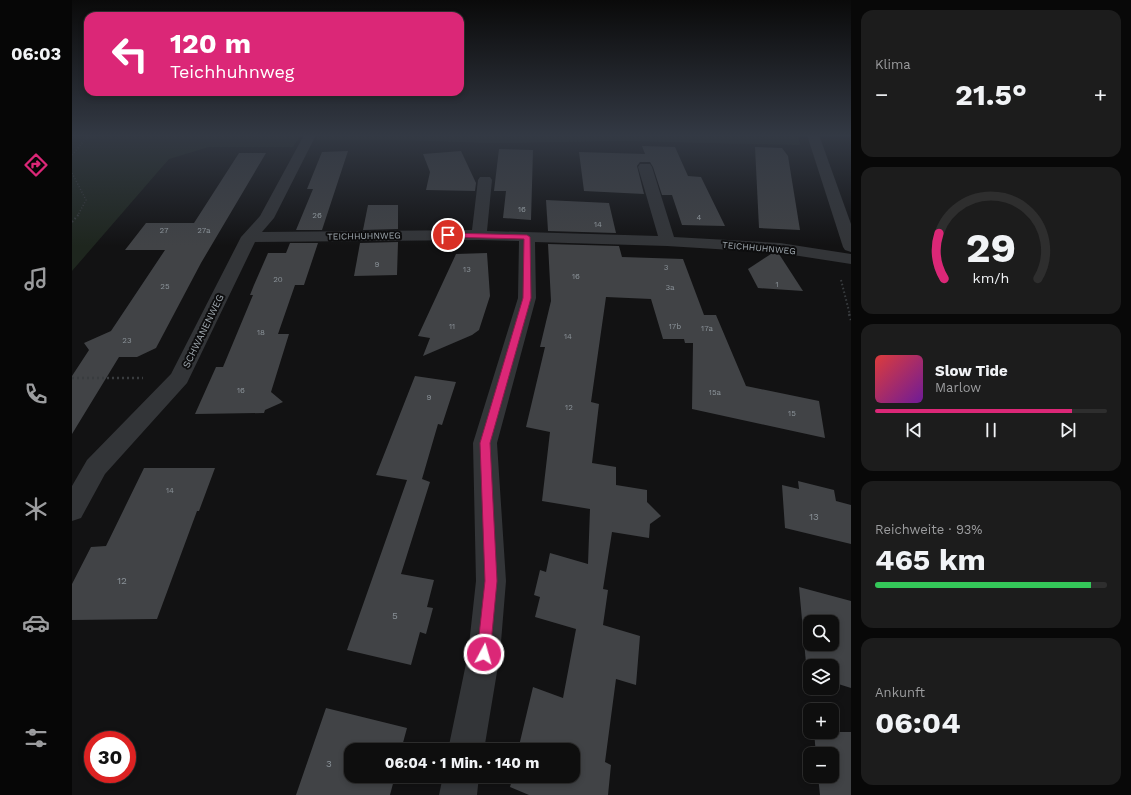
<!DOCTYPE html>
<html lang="de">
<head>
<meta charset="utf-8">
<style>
  :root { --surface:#0e0e0e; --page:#1c1c1c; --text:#f1f3f6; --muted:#9b9c9e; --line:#2e2e2e; --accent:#db2777 }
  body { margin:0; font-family:"Work Sans",sans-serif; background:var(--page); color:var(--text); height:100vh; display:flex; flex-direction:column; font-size:15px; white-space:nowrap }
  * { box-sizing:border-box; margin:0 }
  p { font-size:13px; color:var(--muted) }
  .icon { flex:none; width:22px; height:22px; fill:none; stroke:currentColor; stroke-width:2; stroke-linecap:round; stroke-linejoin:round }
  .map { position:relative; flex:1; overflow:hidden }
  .sheet { display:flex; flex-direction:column; gap:10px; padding:10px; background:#080808; width:280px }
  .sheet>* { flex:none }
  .top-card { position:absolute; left:12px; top:12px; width:380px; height:84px; border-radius:12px; box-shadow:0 2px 6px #0003,0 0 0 1px var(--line); background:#db2777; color:#fff; overflow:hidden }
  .controls { position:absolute; left:731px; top:615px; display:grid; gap:8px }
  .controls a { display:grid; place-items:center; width:36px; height:36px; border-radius:8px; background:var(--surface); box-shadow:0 2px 6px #0003,0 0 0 1px var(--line); font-size:20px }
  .speed { position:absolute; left:12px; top:731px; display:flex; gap:8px; font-size:20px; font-weight:700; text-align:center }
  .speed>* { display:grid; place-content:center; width:52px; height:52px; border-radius:50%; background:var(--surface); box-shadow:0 2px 6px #0003,0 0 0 1px var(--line); line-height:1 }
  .speed .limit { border:6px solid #d22; background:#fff; color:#111 }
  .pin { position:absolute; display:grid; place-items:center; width:34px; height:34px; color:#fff; margin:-17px; border:2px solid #fff; border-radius:50%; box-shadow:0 1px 4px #0007 }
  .me { position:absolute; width:44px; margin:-22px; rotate:6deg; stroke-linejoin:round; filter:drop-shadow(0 0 3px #0008) }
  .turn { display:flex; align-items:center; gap:14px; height:84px; padding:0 20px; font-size:18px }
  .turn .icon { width:52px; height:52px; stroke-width:2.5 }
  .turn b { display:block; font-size:28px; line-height:34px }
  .big { font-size:30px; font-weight:700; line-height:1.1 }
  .sheet .tile { flex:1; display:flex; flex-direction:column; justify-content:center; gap:6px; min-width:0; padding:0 14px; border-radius:12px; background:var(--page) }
  .sheet .dial { align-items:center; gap:0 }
  .dial svg { height:104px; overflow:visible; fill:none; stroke:var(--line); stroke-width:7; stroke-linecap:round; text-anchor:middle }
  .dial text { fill:var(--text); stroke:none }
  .song { display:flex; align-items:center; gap:12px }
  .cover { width:48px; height:48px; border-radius:6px; background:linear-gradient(135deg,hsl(0 70% 55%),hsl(280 70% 35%)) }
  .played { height:4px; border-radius:2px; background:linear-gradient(90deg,var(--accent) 85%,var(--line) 85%) }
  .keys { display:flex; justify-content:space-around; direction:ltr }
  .heat { display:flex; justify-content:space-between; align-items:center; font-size:22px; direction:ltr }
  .charge { height:6px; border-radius:3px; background:linear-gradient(90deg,#34c759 93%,var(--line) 0) }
  .trip { position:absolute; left:272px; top:743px; width:236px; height:40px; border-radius:12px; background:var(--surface); box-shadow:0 2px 6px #0003,0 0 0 1px var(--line); font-weight:700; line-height:40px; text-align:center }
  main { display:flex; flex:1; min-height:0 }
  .menu { display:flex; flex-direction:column; width:72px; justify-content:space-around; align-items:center; background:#060606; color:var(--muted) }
  .menu .icon { width:28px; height:28px }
  .menu .active { color:var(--accent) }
  .menu b { font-size:18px; color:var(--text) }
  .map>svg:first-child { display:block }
  .green { fill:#1e261e }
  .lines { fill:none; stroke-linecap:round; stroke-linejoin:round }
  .stream { fill:#2b373b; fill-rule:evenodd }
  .building { fill:#414346; fill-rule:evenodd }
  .path-far2 { stroke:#393c3f; stroke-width:1.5; stroke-dasharray:1 2; stroke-linecap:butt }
  .path-far1 { stroke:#393c3f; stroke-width:2; stroke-dasharray:1.5 2.5; stroke-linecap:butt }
  .path { stroke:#393c3f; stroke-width:2.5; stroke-dasharray:2 3; stroke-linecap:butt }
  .street { fill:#333538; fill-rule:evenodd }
  .route { fill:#db2777; stroke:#8e194d }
  .labels { text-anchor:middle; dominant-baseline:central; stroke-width:4; stroke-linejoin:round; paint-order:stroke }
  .number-label { font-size:8px; fill:#8a9298 }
  .far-street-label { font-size:9px; fill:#a3acb3; stroke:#0d0d0e }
  .street-label { font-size:10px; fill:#a3acb3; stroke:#0d0d0e }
  .near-number-label { font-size:10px; fill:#8a9298 }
</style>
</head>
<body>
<main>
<nav class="menu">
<b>06:03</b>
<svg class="icon active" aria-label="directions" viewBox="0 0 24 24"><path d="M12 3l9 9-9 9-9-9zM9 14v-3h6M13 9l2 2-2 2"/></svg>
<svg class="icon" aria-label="music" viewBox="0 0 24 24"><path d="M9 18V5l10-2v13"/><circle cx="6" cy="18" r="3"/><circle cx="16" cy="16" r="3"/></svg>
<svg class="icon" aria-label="phone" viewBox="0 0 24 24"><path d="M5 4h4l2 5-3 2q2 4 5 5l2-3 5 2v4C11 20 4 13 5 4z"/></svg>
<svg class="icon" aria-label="climate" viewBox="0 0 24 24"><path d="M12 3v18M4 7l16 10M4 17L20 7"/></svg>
<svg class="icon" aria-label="car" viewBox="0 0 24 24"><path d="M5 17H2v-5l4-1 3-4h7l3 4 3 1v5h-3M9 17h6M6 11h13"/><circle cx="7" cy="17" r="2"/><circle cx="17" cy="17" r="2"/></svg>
<svg class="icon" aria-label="filters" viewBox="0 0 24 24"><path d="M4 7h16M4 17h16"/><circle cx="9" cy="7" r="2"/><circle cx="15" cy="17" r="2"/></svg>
</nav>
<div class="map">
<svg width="779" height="795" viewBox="0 0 779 795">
  <rect width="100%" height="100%" fill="#121213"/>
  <g class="green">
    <path d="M 0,135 L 228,135 L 221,147 L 137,147 L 97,159 L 0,271 Z"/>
    <path d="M 246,135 L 726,135 L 728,145 L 555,141 L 422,143 L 322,140 L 244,140 Z"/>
  </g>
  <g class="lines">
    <path class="stream" d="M 0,135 L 4,135 L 0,138 Z"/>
  </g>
  <g class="building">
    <path d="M 570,146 L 603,147 L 616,176 L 629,177 L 653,226 L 610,225 L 600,195 L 590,195 L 581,167 L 578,162 L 568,162 L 565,166 L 572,194 L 512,191 L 507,152 L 573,154 Z"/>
    <path d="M 683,147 L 710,148 L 716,156 L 728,230 L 687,228 Z"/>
    <path d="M 427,149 L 461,150 L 459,220 L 431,218 L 434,191 L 422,191 Z"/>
    <path d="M 276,151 L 250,230 L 224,230 L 241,189 L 235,189 L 250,152 Z"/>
    <path d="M 389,151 L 404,183 L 403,191 L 354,190 L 358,172 L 351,154 Z"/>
    <path d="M 167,153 L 194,153 L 129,263 L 84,348 L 65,357 L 47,357 L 0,434 L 0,376 L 17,350 L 12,343 L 39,331 L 93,250 L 53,250 L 74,223 L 122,223 Z"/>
    <path d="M 474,200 L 537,203 L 544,233 L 476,231 Z"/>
    <path d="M 296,205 L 326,205 L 326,229 L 291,230 Z"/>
    <path d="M 326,242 L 325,275 L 282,276 L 288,243 Z"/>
    <path d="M 218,243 L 246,243 L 232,285 L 223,285 L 206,334 L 217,334 L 199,392 L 211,402 L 193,410 L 192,413 L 123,414 L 144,367 L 151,367 L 181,295 L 178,295 L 182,285 L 196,253 L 214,253 Z"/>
    <path d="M 476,244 L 547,246 L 550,257 L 611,259 L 632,315 L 644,315 L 674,386 L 747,401 L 753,438 L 620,409 L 621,343 L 613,343 L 612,339 L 591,339 L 579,299 L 534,297 L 519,402 L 527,404 L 520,463 L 544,467 L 544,485 L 575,490 L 575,502 L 589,516 L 578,524 L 577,538 L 540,532 L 531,589 L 536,590 L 531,625 L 568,636 L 564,685 L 544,679 L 533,762 L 539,765 L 536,795 L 457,795 L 438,787 L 441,776 L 501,776 L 501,750 L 446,750 L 461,687 L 491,698 L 504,629 L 463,617 L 468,597 L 462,595 L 468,570 L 474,572 L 478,553 L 516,564 L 518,509 L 470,501 L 478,432 L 454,427 L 473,347 L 468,347 L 479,301 Z"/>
    <path d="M 415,253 L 418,296 L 407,330 L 400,335 L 351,356 L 358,338 L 346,336 L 384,254 Z"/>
    <path d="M 699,254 L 707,254 L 731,291 L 686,288 L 676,269 Z"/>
    <path d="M 343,376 L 384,382 L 370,425 L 366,424 L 350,479 L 358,482 L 329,574 L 362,580 L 355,607 L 361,608 L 354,634 L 348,632 L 339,665 L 275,650 L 335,480 L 304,475 Z"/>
    <path d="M 72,468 L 143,468 L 127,511 L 125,511 L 85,619 L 0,620 L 0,584 L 19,547 L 34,546 Z"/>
    <path d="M 726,481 L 762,490 L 764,501 L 779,505 L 779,544 L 713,528 L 710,485 L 727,489 Z"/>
    <path d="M 727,587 L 779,601 L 779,688 L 760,682 L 760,666 L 738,666 L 738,675 L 735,674 ZM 738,622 L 760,622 L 760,644 L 738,644 Z"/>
    <path d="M 254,708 L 335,728 L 329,750 L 279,750 L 279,776 L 323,776 L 318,795 L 224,795 Z"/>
    <path d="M 742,732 L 779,732 L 779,795 L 748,795 L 746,776 L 760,776 L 760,754 L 744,754 Z"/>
  </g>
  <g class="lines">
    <g class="path-far2">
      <path d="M 15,138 L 30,135"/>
      <path d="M 0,155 L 17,135"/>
      <path d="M 0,173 L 14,200 L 6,215"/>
    </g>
    <g class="path-far1">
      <path d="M 0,222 L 7,214"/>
      <path d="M 769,280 L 778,315"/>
    </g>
    <g class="path">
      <path d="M 777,314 L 779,320"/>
      <path d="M 0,378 L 71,378"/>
    </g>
    <g class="street">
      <path d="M 232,135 L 244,135 L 202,218 L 190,232 L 400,230 L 406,180 L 408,177 L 418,177 L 420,180 L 415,231 L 586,236 L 566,167 L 568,164 L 578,164 L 580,167 L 602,237 L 708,243 L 779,254 L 779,264 L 708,253 L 595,246 L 463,242 L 464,298 L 425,443 L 434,581 L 428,654 L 412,750 L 376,750 L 396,654 L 404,581 L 401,443 L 446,298 L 447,241 L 407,240 L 183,242 L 115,383 L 33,474 L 9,518 L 0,521 L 0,486 L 15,460 L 99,374 L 169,237 L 188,216 Z"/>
      <path d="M 735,135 L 747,135 L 779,224 L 779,252 L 773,250 L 771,247 Z"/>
      <path d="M 371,776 L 407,776 L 405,795 L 367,795 Z"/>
    </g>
  </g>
  <linearGradient id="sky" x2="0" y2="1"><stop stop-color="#0a0a0a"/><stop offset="0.55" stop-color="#333944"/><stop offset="1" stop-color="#333944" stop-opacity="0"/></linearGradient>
  <rect width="779" height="246" fill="url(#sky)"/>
  <path class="route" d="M 376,233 L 455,235 L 458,237 L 459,298 L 418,443 L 425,581 L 418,654 L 416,659 L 412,661 L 407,659 L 405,654 L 413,581 L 408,443 L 451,298 L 452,239 L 374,237 L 373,235 Z"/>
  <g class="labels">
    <g class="number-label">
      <text x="450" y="209">16</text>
      <text x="245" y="215">26</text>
      <text x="627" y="217">4</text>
      <text x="526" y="224">14</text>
      <text x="92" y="230">27</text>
      <text x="132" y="230">27a</text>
      <text x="305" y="264">9</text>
      <text x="594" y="267">3</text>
      <text x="395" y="269">13</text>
      <text x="504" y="276">16</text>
      <text x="206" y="279">20</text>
      <text x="705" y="284">1</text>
      <text x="93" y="286">25</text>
      <text x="598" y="287">3a</text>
      <text x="380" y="326">11</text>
      <text x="603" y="326">17b</text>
      <text x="635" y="328">17a</text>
      <text x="189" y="332">18</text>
      <text x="496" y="336">14</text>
      <text x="55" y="340">23</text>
      <text x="169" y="390">16</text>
      <text x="643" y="392">15a</text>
      <text x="357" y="397">9</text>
      <text x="497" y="407">12</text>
      <text x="720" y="413">15</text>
      <text x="98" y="490">14</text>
    </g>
    <g class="far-street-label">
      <text transform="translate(292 236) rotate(-1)">TEICHHUHNWEG</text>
      <text transform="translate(687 248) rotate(5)">TEICHHUHNWEG</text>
    </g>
    <g class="street-label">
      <text transform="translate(131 331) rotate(-64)">SCHWANENWEG</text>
    </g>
    <g class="near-number-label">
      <text x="742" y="516">13</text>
      <text x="50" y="580">12</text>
      <text x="323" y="615">5</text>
      <text x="257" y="763">3</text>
    </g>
  </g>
</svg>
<div class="controls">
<a><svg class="icon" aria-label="search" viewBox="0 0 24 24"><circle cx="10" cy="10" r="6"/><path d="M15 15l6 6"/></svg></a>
<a><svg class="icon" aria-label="layers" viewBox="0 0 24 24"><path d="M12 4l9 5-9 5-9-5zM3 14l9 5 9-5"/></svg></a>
<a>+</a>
<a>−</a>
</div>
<div class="speed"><div class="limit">30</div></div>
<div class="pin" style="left:376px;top:235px;background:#d93025"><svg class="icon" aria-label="arrive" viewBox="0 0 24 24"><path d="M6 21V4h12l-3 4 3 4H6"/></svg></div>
<svg class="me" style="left:412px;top:654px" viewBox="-20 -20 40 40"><circle r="17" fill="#db2777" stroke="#fff" stroke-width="3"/><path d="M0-11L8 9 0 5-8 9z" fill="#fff"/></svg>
<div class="trip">06:04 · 1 Min. · 140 m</div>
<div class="top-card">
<div class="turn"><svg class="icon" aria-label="left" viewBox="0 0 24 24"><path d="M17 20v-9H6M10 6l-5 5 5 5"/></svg><div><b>120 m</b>Teichhuhnweg</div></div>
</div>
</div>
<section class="sheet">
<div class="tile"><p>Klima</p>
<div class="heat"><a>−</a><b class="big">21.5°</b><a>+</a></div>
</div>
<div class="tile dial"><svg viewBox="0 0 100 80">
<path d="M14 69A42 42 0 1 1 86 69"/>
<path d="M14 69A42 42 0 0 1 10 34" stroke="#db2777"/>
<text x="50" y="56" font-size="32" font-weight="700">29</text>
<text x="50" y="72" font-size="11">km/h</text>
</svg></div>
<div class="tile">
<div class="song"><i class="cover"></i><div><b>Slow Tide</b><p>Marlow</p></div></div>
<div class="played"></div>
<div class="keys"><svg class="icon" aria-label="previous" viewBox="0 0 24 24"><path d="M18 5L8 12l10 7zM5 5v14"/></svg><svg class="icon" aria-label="pause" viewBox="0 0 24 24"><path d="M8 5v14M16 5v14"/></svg><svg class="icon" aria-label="next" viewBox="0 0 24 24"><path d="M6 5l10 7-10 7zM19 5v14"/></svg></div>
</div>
<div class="tile"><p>Reichweite · 93%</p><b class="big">465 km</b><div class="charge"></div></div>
<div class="tile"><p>Ankunft</p><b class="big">06:04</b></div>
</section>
</main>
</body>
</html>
